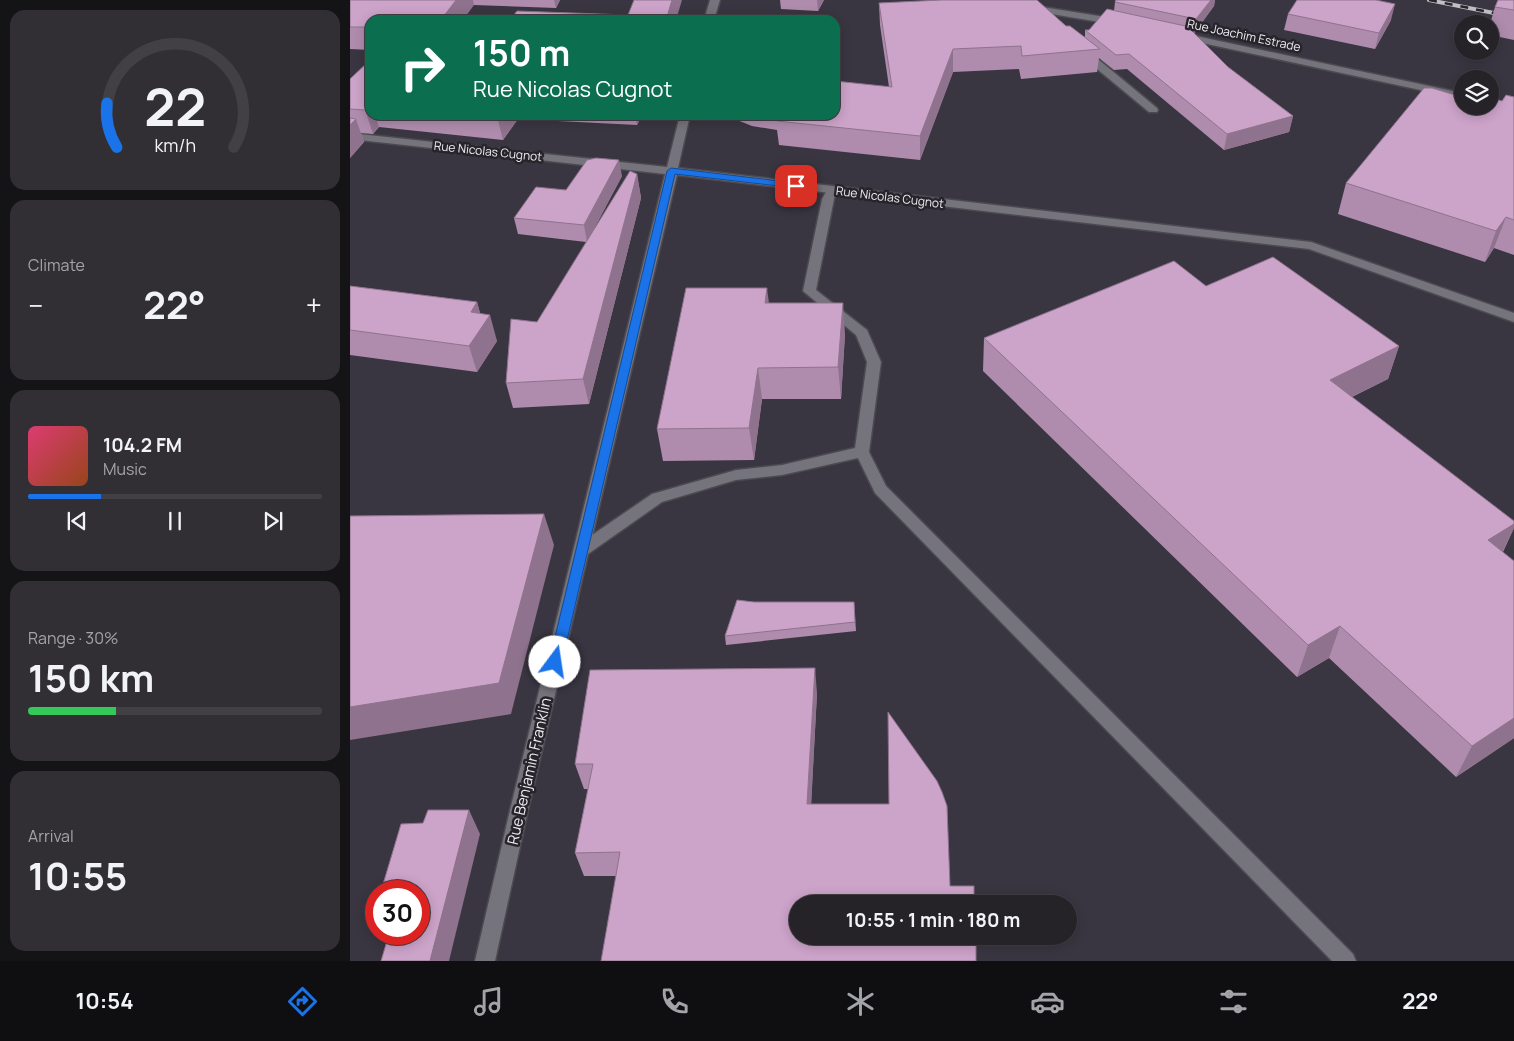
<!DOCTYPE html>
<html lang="en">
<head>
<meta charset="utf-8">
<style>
  :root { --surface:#252328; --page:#312f34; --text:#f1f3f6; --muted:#a3a4a8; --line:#424045; --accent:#1a73e8 }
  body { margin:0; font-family:Manrope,sans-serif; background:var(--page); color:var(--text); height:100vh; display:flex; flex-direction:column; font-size:19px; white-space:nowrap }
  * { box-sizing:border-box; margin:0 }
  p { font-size:16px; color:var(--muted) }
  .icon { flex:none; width:28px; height:28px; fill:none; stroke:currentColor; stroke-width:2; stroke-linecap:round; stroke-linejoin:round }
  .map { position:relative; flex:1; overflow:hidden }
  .side { display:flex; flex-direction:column; gap:10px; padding:10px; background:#141316; width:350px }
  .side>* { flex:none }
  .guide { position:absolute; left:15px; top:15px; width:475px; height:105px; border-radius:15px; box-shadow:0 2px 12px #0003,0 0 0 1px var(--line); background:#0b6e4f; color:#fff; overflow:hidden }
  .fabs { position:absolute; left:1104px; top:15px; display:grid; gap:10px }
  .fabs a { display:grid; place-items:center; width:45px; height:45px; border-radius:50%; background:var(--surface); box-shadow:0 2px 12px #0003,0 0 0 1px var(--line); font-size:25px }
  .speed { position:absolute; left:15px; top:880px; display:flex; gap:10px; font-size:25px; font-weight:700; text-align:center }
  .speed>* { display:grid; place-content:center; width:65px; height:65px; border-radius:50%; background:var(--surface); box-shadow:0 2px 12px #0003,0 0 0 1px var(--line); line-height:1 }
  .speed .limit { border:8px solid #d22; background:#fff; color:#111 }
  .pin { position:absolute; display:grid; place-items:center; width:42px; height:42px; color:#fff; margin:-21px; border-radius:10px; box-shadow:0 2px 8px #0006 }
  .me { position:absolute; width:55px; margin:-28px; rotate:14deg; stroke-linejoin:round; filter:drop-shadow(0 0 4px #0008) }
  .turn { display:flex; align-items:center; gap:18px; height:105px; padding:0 25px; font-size:22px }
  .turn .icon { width:65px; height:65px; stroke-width:2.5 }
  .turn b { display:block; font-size:35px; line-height:42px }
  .big { font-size:38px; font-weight:700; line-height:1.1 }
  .side .tile { flex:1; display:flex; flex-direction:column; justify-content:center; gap:8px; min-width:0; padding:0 18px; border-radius:15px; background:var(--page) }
  .side .dial { align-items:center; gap:0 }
  .dial svg { height:130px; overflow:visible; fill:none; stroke:var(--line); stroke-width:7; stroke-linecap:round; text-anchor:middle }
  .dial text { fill:var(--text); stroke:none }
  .song { display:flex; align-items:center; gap:15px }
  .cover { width:60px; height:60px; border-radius:8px; background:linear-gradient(135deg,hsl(340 70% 55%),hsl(20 70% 35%)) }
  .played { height:5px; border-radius:2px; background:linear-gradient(90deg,var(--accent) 25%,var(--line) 25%) }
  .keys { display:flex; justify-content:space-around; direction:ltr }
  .heat { display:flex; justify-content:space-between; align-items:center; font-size:28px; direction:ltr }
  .charge { height:8px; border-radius:4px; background:linear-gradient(90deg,#34c759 30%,var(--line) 0) }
  .trip { position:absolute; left:439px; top:895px; width:288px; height:50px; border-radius:25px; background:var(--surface); box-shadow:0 2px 12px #0003,0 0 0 1px var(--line); font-weight:700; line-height:50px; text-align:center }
  .tab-bar { display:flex; height:80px; justify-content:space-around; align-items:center; background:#0f0e10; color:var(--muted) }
  .tab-bar .icon { width:35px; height:35px }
  .tab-bar .selected { color:var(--accent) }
  .tab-bar b { font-size:22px; color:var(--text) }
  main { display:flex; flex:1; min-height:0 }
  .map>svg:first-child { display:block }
  .built { fill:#393642; fill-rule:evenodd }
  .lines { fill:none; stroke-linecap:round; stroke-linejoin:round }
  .lane-casing { stroke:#4c4a50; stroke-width:3 }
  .street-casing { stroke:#4c4a50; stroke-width:3 }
  .lane { fill:#75737b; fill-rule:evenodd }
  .street { fill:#75737b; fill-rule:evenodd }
  .rail-casing { stroke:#c1bfc4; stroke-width:4 }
  .rail { stroke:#27252b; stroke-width:2.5; stroke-dasharray:8; stroke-linecap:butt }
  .wall { fill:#af8cad }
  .shaded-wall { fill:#8f728d }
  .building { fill:#cca3c9; stroke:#8f728d }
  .route { fill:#1a73e8; stroke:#114b97 }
  .labels { text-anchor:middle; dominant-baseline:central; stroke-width:5; stroke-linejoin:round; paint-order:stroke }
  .far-street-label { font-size:12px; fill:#eeecf1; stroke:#27252b }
  .street-label { font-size:15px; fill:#eeecf1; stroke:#27252b }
</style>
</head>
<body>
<main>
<section class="side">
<div class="tile dial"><svg viewBox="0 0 100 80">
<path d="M14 69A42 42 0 1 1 86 69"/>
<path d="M14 69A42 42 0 0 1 8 42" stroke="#1a73e8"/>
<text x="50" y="56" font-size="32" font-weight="700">22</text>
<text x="50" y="72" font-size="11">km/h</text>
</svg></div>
<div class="tile"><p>Climate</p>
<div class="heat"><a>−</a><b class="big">22°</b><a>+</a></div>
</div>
<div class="tile">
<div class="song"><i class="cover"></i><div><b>104.2 FM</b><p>Music</p></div></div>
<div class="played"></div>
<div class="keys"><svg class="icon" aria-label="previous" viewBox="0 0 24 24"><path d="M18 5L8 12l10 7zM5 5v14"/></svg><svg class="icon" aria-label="pause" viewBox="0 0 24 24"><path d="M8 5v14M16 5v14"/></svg><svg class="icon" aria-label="next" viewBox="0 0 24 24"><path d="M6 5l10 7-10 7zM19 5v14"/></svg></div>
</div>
<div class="tile"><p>Range · 30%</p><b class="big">150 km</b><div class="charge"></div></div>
<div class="tile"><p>Arrival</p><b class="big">10:55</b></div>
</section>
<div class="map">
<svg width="1164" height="961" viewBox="0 0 1164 961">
  <rect width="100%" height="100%" fill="#312f35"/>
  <path class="built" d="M 0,0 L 1164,0 L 1164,961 L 0,961 ZM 20,20 L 485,20 L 485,115 L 20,115 ZM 1112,24 L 1140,24 L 1140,51 L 1112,51 ZM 1112,79 L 1140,79 L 1140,106 L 1112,106 ZM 26,891 L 69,891 L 69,934 L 26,934 ZM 448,904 L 718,904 L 718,936 L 448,936 Z"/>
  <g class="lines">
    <defs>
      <path id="lane" d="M 482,187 L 488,190 L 484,199 L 466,290 L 517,330 L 531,362 L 519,452 L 536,486 L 1003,954 L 1006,961 L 982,961 L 525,493 L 508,458 L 432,475 L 386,480 L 312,502 L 238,554 L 232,556 L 226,554 L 224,550 L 226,546 L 302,494 L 386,470 L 432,465 L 505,448 L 517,362 L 506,335 L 453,291 L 472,199 L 478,188 Z"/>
      <g id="street">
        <path d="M 360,0 L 370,0 L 364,20 L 354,20 Z"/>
        <path d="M 680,5 L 768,19 L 773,22 L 768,25 L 677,10 L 675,8 Z"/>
        <path d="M 832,33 L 1112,93 L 1112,99 L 829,38 L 827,36 Z"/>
        <path d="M 733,49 L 737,50 L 807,108 L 808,110 L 807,112 L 799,112 L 729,54 L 728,52 Z"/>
        <path d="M 330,115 L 340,115 L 328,168 L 961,242 L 1164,313 L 1164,322 L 959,249 L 327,175 L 178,810 L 145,961 L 125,961 L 160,810 L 315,174 L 0,139 L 0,133 L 317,167 Z"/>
      </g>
    </defs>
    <use href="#lane" class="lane-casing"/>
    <use href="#street" class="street-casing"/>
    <use href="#lane" class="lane"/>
    <use href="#street" class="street"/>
    <defs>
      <path id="rail" d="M 1079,0 L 1164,17"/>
    </defs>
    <use href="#rail" class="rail-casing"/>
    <use href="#rail" class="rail"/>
  </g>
  <g class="wall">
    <path d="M 0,0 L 210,0 L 206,8 L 124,5 L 20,20 L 20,50 L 0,49 Z"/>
    <path d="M 430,0 L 474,0 L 468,11 L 431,9 Z"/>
    <path d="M 766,0 L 865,0 L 864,6 L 844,33 L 878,67 L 943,116 L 939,132 L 874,150 L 777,69 L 764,70 L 749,58 L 747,72 L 671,79 L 669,69 L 603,72 L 570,160 L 429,145 L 427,130 L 402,126 L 382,118 L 382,115 L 485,115 L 539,87 L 530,25 L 529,3 L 716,26 L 735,37 L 735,30 L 739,30 L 764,11 L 765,2 Z"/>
    <path d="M 1164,0 L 1164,40 L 1140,35 L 1140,24 L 1145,7 Z"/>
    <path d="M 938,14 L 1041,20 L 1025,49 L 934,30 Z"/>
    <path d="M 0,79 L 20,115 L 292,115 L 287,125 L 168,119 L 153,140 L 29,127 L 23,134 L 11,133 L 14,142 L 0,158 Z"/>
    <path d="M 1164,97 L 1164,255 L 1144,248 L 1135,262 L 988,214 L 996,183 L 1112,106 L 1152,101 Z"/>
    <path d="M 287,174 L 291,198 L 239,404 L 163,408 L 156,383 L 187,322 L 236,242 L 168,234 L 164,218 L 216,190 L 272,176 L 244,229 Z"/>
    <path d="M 0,286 L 127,302 L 130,313 L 147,341 L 127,372 L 0,355 Z"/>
    <path d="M 856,286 L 1049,346 L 1038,379 L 1002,397 L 1164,528 L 1153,552 L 1164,738 L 1106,777 L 979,658 L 947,677 L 633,371 L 634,338 Z"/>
    <path d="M 419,303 L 495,334 L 491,399 L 412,399 L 404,460 L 313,461 L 307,429 Z"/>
    <path d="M 404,602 L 504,602 L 506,631 L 376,645 L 375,636 Z"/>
    <path d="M 467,693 L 461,804 L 600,886 L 624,904 L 266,876 L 234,876 L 225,853 L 238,789 L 234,789 L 225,764 Z"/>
  </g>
  <g class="shaded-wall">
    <path d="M 106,0 L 123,0 L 124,5 L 113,20 L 91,20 Z"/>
    <path d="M 204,0 L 210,0 L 206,8 Z"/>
    <path d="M 322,0 L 332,0 L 326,20 L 317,17 Z"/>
    <path d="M 467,0 L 474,0 L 468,11 Z"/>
    <path d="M 861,0 L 865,0 L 864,6 L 844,34 L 846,19 Z"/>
    <path d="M 1045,4 L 1041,20 L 1025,49 L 1029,33 Z"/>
    <path d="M 603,49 L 603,72 L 570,160 L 570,136 Z"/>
    <path d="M 20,105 L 20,115 L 25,115 L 29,127 L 23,134 L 15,110 Z"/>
    <path d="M 148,115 L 167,115 L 168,119 L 153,140 L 147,116 Z"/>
    <path d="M 285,115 L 292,115 L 287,125 Z"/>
    <path d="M 943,116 L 939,132 L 874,150 L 877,134 Z"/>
    <path d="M 6,119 L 14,142 L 0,158 L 0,125 Z"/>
    <path d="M 269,160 L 272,176 L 237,242 L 234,225 Z"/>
    <path d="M 287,174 L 291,198 L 239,404 L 233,379 Z"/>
    <path d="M 1156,217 L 1144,248 L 1135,262 L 1146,231 Z"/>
    <path d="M 417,288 L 421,319 L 415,303 Z"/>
    <path d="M 127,302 L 133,324 L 140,315 L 147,341 L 127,372 L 119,346 L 121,312 Z"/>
    <path d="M 493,303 L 495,334 L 491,399 L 488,367 Z"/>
    <path d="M 1049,346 L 1038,379 L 970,412 L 980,380 Z"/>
    <path d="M 408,368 L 412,399 L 404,460 L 399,428 Z"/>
    <path d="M 194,514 L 204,545 L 161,714 L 0,740 L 0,707 Z"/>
    <path d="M 1164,524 L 1164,528 L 1151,555 L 1138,540 Z"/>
    <path d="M 990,626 L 979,658 L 947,677 L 958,645 Z"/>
    <path d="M 465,668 L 467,693 L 460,828 L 457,804 Z"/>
    <path d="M 1164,718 L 1164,738 L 1106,777 L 1122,746 Z"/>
    <path d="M 119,810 L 130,834 L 99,961 L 80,961 Z"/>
  </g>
  <g class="building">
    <path d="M 0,0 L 106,0 L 91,20 L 20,20 L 20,27 L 0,27 Z"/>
    <path d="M 284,0 L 322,0 L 317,17 L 335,18 L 334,20 L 160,20 L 167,11 L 278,15 Z"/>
    <path d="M 591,0 L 687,0 L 716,26 L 720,26 L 750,49 L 672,56 L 671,46 L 603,49 L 570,136 L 427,121 L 430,115 L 485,115 L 485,81 L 542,87 L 529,3 Z"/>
    <path d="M 766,0 L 861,0 L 846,19 L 765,2 Z"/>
    <path d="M 947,0 L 1026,0 L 1045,4 L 1029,33 L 938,14 Z"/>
    <path d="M 1148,0 L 1164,0 L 1164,10 L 1145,7 Z"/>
    <path d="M 757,9 L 840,27 L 839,28 L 878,67 L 943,116 L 877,134 L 779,54 L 766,55 L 735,30 L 739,30 Z"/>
    <path d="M 20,60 L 20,105 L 15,110 L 0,109 L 0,79 Z"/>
    <path d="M 1074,88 L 1082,88 L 1112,97 L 1112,106 L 1140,106 L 1140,97 L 1152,101 L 1156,95 L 1164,97 L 1164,220 L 1156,217 L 1146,231 L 996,183 Z"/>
    <path d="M 133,115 L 148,115 L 147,116 Z"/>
    <path d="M 0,118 L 6,119 L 0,125 Z"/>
    <path d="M 246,158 L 269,160 L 234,225 L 164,218 L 186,187 L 216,190 L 237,160 Z"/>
    <path d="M 280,171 L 287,174 L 233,379 L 156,383 L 161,319 L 187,322 Z"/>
    <path d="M 923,257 L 1049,346 L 980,380 L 1164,521 L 1164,524 L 1138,540 L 1164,561 L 1164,718 L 1122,746 L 990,626 L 958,645 L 634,338 L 824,261 L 856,286 Z"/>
    <path d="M 0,286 L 127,302 L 121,312 L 140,315 L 119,346 L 0,330 Z"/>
    <path d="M 336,288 L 417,288 L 415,303 L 493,303 L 488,367 L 408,368 L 399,428 L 307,429 Z"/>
    <path d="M 194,514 L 149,683 L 0,707 L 0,516 Z"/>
    <path d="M 387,600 L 404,602 L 504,602 L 505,622 L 375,636 Z"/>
    <path d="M 465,668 L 457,804 L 539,804 L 538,712 L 587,781 L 592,792 L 597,806 L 600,886 L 624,886 L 624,904 L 448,904 L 448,936 L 626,936 L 626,961 L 251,961 L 270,852 L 225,853 L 243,764 L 225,764 L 240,670 Z"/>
    <path d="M 78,810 L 119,810 L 80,961 L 31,961 L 39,934 L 69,934 L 69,891 L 31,891 L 51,824 L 73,823 Z"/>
  </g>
  <path class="route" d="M 321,168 L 446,183 L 450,186 L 446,188 L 325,174 L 212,662 L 210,665 L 205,667 L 201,665 L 199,662 L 317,171 Z"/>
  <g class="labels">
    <g class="far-street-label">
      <text transform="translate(894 35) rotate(12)">Rue Joachim Estrade</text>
      <text transform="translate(138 151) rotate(6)">Rue Nicolas Cugnot</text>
      <text transform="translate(540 197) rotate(7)">Rue Nicolas Cugnot</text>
    </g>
    <g class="street-label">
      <text transform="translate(179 771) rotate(-77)">Rue Benjamin Franklin</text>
    </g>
  </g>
</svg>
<div class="fabs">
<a><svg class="icon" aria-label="search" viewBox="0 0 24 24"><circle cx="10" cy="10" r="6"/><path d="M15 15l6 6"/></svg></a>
<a><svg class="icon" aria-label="layers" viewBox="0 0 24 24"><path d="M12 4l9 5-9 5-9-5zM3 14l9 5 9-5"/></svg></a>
</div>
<div class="speed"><div class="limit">30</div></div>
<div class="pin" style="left:446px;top:186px;background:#d93025"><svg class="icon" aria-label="arrive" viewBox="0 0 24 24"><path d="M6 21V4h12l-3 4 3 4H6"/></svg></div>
<svg class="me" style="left:205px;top:662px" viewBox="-20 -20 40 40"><circle r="19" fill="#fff"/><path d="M0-13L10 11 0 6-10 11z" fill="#1a73e8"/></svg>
<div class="trip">10:55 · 1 min · 180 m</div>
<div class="guide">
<div class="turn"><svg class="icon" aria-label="right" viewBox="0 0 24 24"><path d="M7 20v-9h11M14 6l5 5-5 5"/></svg><div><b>150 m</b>Rue Nicolas Cugnot</div></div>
</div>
</div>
</main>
<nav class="tab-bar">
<b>10:54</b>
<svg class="icon selected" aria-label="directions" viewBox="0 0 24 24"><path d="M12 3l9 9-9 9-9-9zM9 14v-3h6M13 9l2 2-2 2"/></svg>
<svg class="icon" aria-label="music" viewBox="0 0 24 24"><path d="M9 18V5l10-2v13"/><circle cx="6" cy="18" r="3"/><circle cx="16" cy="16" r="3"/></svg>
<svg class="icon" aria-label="phone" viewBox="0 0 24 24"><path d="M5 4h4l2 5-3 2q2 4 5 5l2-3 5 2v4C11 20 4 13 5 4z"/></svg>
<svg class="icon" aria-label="climate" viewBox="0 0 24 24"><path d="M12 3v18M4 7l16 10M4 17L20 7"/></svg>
<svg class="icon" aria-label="car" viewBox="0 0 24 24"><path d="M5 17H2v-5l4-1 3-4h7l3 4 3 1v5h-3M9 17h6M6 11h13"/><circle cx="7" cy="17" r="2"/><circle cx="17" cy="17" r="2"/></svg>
<svg class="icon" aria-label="filters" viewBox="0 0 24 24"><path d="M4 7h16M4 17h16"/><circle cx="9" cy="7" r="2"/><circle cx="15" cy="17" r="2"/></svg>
<b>22°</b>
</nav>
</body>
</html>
